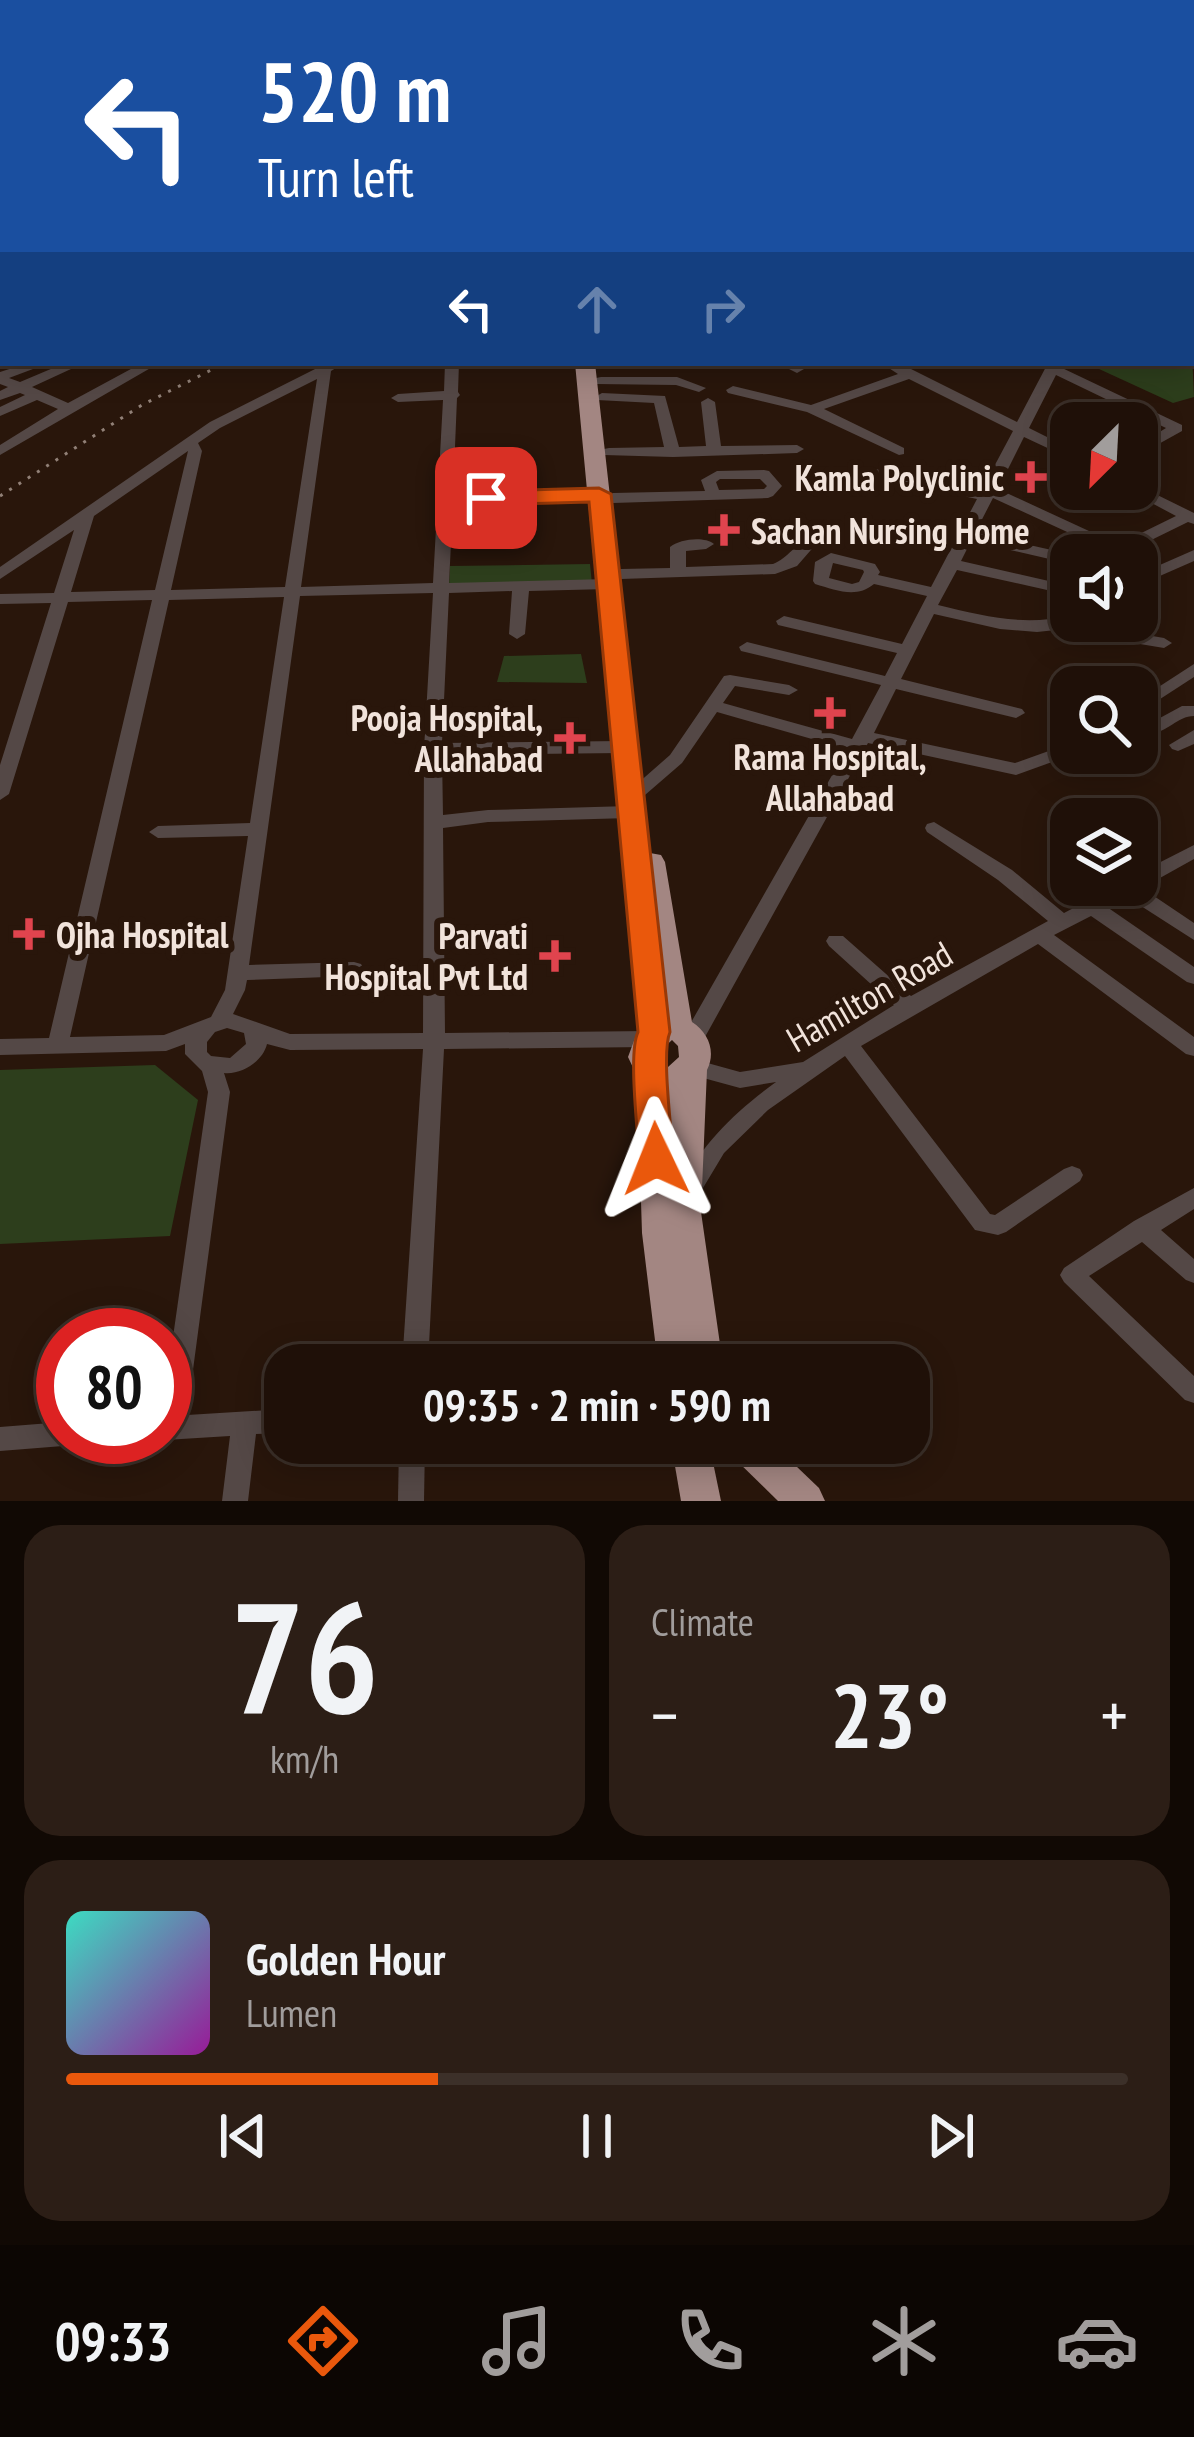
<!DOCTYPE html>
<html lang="en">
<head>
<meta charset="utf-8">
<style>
  :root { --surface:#1f1008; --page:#2c1e16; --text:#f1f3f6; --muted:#a19d9c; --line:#3c3029; --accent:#ea580c }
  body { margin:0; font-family:"PT Sans Narrow",sans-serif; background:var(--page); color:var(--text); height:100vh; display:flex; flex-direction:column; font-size:45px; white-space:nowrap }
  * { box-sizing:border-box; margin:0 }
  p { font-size:39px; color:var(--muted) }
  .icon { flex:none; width:66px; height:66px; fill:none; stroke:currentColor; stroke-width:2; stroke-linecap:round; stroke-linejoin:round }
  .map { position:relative; height:1501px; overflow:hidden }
  .sheet { display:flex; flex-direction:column; gap:24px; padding:24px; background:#110904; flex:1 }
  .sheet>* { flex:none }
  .guide { position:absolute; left:0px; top:0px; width:1194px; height:366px; box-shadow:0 6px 30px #0003,0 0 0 3px var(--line); background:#1a4fa0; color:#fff; overflow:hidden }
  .needle { width:78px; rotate:204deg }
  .buttons { position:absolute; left:1050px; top:402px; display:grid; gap:24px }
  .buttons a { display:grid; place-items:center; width:108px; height:108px; border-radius:24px; background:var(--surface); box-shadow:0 6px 30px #0003,0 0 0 3px var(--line); font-size:60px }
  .speed { position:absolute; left:36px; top:1308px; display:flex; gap:24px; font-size:60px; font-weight:700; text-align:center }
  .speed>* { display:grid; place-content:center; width:156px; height:156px; border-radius:50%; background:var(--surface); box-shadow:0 6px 30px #0003,0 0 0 3px var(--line); line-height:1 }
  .speed .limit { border:18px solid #d22; background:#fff; color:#111 }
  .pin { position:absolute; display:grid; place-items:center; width:102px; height:102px; color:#fff; margin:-51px; border-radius:24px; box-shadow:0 6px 18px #0006 }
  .me { position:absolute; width:132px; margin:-66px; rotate:358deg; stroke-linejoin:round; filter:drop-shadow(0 0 9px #0008) }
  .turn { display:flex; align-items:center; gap:42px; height:252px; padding:0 60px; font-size:54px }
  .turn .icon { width:156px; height:156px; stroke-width:2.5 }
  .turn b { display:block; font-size:84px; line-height:102px }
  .lanes { display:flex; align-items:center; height:114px; padding:0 60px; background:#0003; justify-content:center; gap:60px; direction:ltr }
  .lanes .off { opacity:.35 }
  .big { font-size:90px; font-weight:700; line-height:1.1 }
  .sheet .widget { flex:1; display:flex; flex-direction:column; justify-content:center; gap:18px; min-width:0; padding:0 42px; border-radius:36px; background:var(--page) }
  .sheet .dial { align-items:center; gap:0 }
  .dial b { font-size:156px; line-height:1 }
  .song { display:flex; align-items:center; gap:36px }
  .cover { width:144px; height:144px; border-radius:18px; background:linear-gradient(135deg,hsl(170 70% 55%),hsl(300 70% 35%)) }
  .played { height:12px; border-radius:6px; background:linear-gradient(90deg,var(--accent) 35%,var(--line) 35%) }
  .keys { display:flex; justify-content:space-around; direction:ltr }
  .heat { display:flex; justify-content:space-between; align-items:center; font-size:66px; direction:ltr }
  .sheet .tiles { flex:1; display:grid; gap:24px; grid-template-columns:1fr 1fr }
  .widget:last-child { grid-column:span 2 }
  .trip { position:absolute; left:264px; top:1344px; width:666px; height:120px; border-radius:36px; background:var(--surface); box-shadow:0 6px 30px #0003,0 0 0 3px var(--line); font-weight:700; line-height:120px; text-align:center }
  .dock { display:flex; height:192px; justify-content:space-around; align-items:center; background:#0c0603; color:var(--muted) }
  .dock .icon { width:84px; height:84px }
  .dock .selected { color:var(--accent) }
  .dock b { font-size:54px; color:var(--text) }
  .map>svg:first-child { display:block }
  .green { fill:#2d3e1c }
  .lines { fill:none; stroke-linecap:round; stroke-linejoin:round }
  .minor { fill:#544846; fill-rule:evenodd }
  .major { fill:#8d7471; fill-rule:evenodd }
  .highway { fill:#a38682; fill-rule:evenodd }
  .rail { stroke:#918077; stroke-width:3; stroke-dasharray:3 8; stroke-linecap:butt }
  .route { fill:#ea580c; stroke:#983908; stroke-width:3 }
  .health-dot { fill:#e0444e; stroke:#29160b; stroke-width:4.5 }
  .labels { text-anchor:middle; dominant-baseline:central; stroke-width:12; stroke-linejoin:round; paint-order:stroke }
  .poi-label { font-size:36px; font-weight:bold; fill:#f1e3db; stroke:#29160b; text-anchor:end }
  .street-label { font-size:36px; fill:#f1e3db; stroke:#29160b }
</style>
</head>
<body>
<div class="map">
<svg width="1194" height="1501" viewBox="0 0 1194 1501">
  <rect width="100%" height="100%" fill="#29160b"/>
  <g class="green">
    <path d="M 1191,329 L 1194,397 L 1173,403 L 1086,363 L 1191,363 Z"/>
    <path d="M 590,564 L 592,584 L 449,586 L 450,566 Z"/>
    <path d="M 581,654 L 587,683 L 497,682 L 504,656 Z"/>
    <path d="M 155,1065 L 198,1100 L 170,1236 L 0,1244 L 0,1070 Z"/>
  </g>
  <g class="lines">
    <g class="minor">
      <path d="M 54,0 L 65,0 L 67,2 L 57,3 Z"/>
      <path d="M 81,0 L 99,0 L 93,3 L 75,3 Z"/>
      <path d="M 118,0 L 130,0 L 133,3 L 121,3 Z"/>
      <path d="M 273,0 L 291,0 L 285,3 L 267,3 Z"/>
      <path d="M 307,0 L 317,0 L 319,3 L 309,3 Z"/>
      <path d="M 330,0 L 338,0 L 339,3 L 329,3 Z"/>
      <path d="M 389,0 L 399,0 L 398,3 L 388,3 Z"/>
      <path d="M 461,0 L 471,0 L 472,3 L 462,3 Z"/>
      <path d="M 493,0 L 503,0 L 504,3 L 494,3 Z"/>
      <path d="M 573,0 L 668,0 L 657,3 L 562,3 Z"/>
      <path d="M 705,0 L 718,0 L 714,3 L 701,3 Z"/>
      <path d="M 856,0 L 866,0 L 867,1 L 851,3 Z"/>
      <path d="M 940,0 L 952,0 L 956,3 L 944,3 Z"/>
      <path d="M 989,0 L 1002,0 L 998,3 L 985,3 Z"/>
      <path d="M 1040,0 L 1054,0 L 1050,3 L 1036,3 Z"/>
      <path d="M 1117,0 L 1144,0 L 1150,3 L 1123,3 Z"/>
      <path d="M 1167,0 L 1194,0 L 1194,5 Z"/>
      <rect x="0" y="5" width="3" height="6"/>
      <rect x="1191" y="17" width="3" height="6"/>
      <path d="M 0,42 L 3,43 L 3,50 L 0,49 Z"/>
      <rect x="1191" y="48" width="3" height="6"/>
      <path d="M 0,66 L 3,67 L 3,73 L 0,72 Z"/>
      <path d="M 1194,77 L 1194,89 L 1191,90 L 1191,78 Z"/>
      <rect x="0" y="87" width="3" height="6"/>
      <path d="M 1194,107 L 1194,113 L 1191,114 L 1191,108 Z"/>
      <rect x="0" y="130" width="3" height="7"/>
      <rect x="1191" y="130" width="3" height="7"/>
      <rect x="1191" y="145" width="3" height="6"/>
      <rect x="0" y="159" width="3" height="7"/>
      <rect x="1191" y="180" width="3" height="7"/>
      <rect x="0" y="187" width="3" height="7"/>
      <path d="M 0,209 L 3,210 L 3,219 L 0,218 Z"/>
      <path d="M 0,233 L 3,234 L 3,243 L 0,242 Z"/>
      <path d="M 1191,257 L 1194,258 L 1194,266 L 1191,265 Z"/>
      <path d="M 3,262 L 3,270 L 0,271 L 0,263 Z"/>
      <path d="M 1194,281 L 1194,291 L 1191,292 L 1191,282 Z"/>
      <path d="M 0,304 L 3,305 L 3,315 L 0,314 Z"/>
      <path d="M 3,325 L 3,333 L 0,334 L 0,326 Z"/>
      <path d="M 3,347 L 3,355 L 0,356 L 0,348 Z"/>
      <path d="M 28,363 L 49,363 L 9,378 L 20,382 L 65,363 L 84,363 L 32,387 L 68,403 L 142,363 L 152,363 L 154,366 L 0,455 L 0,445 L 58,409 L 37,400 L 0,416 L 0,407 L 25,395 L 20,393 L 0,400 L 0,391 L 8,387 L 0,384 L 0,372 Z"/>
      <path d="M 327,363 L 344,363 L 331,371 L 301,587 L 433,583 L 443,400 L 398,402 L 391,398 L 398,394 L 444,391 L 445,363 L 459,363 L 458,392 L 460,395 L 457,398 L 453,495 L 599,489 L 607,494 L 599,499 L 453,504 L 449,583 L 608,579 L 616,584 L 608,589 L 529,591 L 525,634 L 517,639 L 509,634 L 512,591 L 449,593 L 442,743 L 622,741 L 631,747 L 622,753 L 442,755 L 443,815 L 488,810 L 629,806 L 638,812 L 629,818 L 488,822 L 443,828 L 445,1033 L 649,1031 L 657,1033 L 660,1039 L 657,1045 L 649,1047 L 444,1049 L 428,1365 L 402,1365 L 423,1049 L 290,1050 L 267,1044 C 263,1061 242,1075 224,1073 L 230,1092 L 187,1415 L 285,1409 L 285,1433 L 256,1434 L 248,1501 L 222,1501 L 230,1436 L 165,1440 L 158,1437 L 165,1437 L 165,1393 L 208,1092 L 202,1071 L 185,1054 L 185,1044 L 166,1051 L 0,1055 L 0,1039 L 49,1038 L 152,600 L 68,602 L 9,794 L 0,800 L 0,765 L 51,603 L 0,604 L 0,594 L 54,593 L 74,530 L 0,579 L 0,567 L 210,422 ZM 317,379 L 285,587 L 171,590 L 202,451 L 198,443 L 220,428 ZM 188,451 L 155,590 L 71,592 L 94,516 ZM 433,593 L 424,749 L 423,1033 L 290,1034 L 233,1014 L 245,990 L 247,980 L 354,976 L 361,974 L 364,969 L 361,964 L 354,962 L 249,965 L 300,596 ZM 284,597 L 250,823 L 158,826 L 149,832 L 158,838 L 248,836 L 225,990 L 211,1017 L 164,1035 L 70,1037 L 169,600 ZM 227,1028 L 244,1033 L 246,1044 L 230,1058 L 211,1056 L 207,1052 L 207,1042 L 215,1032 Z"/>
      <path d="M 777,363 L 795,363 L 804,369 L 797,373 Z"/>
      <path d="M 881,363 L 899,363 L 1017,422 L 1048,363 L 1062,363 L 1060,367 L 1182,425 L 1182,431 L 1137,456 L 1137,446 L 1166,428 L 1056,375 L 1029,428 L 1071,449 L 1071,459 L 1024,437 L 998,489 L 1115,543 L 1123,542 L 1176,516 L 1131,492 L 1129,489 L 1137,489 L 1137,485 L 1194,513 L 1194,524 L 1188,522 L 1133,549 L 1113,553 L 993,498 L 975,533 L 1074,555 L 1071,555 L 1071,564 L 971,541 L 961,561 L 1062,584 L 1064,587 L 1056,592 L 957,570 L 938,605 C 984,616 1025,627 1071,615 L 1071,621 L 1079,621 L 1077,623 L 1164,638 L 1172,643 L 1164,648 L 1056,630 L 1037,632 L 1000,629 L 934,614 L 901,679 L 1022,709 L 1025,713 L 1016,718 L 896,689 L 874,733 L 1015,763 L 1071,743 L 1071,753 L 1077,753 L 1016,775 L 868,743 L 700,1046 L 692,1048 L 684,1046 L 681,1040 L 847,749 L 717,712 L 682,763 L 645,795 L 631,795 L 629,791 L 670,755 L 724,676 L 730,675 L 789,685 L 798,690 L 789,695 L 735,686 L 723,703 L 852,739 L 881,685 L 741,651 L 739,647 L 747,642 L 885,676 L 897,653 L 778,625 L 776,621 L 784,616 L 902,644 L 927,596 L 874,584 C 856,599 836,590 815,584 L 813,581 L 815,562 L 831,553 L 875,564 L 880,572 L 878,575 L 931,587 L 977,499 L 871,476 L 864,472 L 871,468 L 981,491 L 1013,431 L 909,379 L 824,409 L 904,448 L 904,454 L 899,455 L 807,412 L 728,393 L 726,390 L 733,386 L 811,405 L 898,374 ZM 833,563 L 863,570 L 864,572 L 859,582 L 852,584 L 829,578 Z"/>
      <path d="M 601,377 L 677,377 L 706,388 L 699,392 L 676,385 L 596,384 L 596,378 Z"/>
      <path d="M 602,393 L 665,396 L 679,447 L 706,446 L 701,402 L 708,398 L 715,402 L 721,446 L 797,445 L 804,449 L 797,453 L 673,457 L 604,455 L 604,449 L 609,448 L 664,447 L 654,403 L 597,400 L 595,397 Z"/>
      <path d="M 764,470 L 769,471 L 782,486 L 773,496 L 768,498 L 613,503 L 605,498 L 613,493 L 705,491 L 701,480 L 717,471 ZM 720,479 L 760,479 L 767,486 L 764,489 L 719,490 L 716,482 Z"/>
      <path d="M 809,538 L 817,543 L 797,566 L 775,574 L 621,579 L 613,574 L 621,569 L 670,568 L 670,547 C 680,539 704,536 714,544 L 706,549 L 686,551 L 686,567 L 773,564 C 789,558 795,543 809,538 Z"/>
      <path d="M 1194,550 L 1194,561 L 1137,586 L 1137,575 Z"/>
      <path d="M 1194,664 L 1194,677 L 1137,714 L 1137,701 Z"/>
      <path d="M 1182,706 L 1194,706 L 1194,716 C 1176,716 1165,736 1147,733 L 1144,729 L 1147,725 Z"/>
      <path d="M 1194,730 L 1194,744 L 1178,751 L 1172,749 L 1169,745 Z"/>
      <path d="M 934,822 L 1012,870 L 1064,913 L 1117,885 L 1137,885 L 1137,874 L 1194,845 L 1194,859 L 1142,888 L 1194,923 L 1194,940 L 1127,897 L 1107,907 L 1194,967 L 1194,984 L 1187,982 L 1091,916 L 1054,935 L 1194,1037 L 1194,1056 L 1186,1054 L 1038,944 L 861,1046 L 990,1214 L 995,1215 L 1064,1169 L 1072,1166 L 1080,1169 L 1083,1175 L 1080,1181 L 1006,1232 L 998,1235 L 975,1230 L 845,1056 L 768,1110 L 724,1153 L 700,1193 L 692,1195 L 684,1193 L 680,1186 C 705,1141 735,1112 776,1082 L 740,1088 L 685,1073 L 682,1067 L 685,1061 L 693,1059 L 740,1072 L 803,1062 L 894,1005 L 829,946 L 826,941 L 829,936 L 843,936 L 911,996 L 1048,921 L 998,880 L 927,832 L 925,828 L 927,824 Z"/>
      <path d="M 1194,1188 L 1194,1209 L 1161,1230 L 1194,1259 L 1194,1283 L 1186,1280 L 1142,1242 L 1089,1276 L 1194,1376 L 1194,1403 L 1185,1400 L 1064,1282 L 1060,1275 L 1064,1268 L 1134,1221 Z"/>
      <path d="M 63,1422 L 63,1437 L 75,1437 L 72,1442 L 63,1446 L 0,1451 L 0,1427 Z"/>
      <path d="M 399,1443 L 425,1443 L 424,1501 L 398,1501 Z"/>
    </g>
    <g class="major">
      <path d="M 867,0 L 886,0 L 889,3 L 870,3 Z"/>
      <path d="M 1191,89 L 1194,90 L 1194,100 L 1191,99 Z"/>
    </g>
    <g class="highway">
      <path d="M 555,0 L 569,0 L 570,3 L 556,3 Z"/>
      <path d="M 575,363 L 595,363 L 650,853 L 661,855 L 665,862 L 692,1022 C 709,1033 716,1052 707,1070 L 701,1212 L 723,1365 L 658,1365 L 642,1233 L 637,1076 L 628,1057 L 638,1030 ZM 672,1040 L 678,1046 L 679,1057 L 668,1067 L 662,1062 L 660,1051 Z"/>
      <path d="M 671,1443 L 709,1443 L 721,1501 L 681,1501 Z"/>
      <path d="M 726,1443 L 772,1443 L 819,1488 L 825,1501 L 778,1501 L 731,1455 Z"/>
    </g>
    <path class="rail" d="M 0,496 L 142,405 L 225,363"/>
  </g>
  <path class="route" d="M 599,488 L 611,494 L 670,1032 C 661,1053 672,1130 673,1159 L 668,1169 L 656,1173 L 644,1169 L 639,1159 C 638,1130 628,1053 638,1032 L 589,502 L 486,505 L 475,498 L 486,491 Z"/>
  <g class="health-dot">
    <path d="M1025 459h12v12h12v12h-12v12h-12v-12h-12v-12h12z"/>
    <path d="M718 512h12v12h12v12h-12v12h-12v-12h-12v-12h12z"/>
    <path d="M824 695h12v12h12v12h-12v12h-12v-12h-12v-12h12z"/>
    <path d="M564 720h12v12h12v12h-12v12h-12v-12h-12v-12h12z"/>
    <path d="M23 916h12v12h12v12h-12v12h-12v-12h-12v-12h12z"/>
    <path d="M549 938h12v12h12v12h-12v12h-12v-12h-12v-12h12z"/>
  </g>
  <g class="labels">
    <g class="poi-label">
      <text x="1004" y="477">Kamla Polyclinic</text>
      <text x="751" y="530" text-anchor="start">Sachan Nursing Home</text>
      <text x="543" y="717">Pooja Hospital,<tspan x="543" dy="41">Allahabad</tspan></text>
      <text x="830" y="756" text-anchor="middle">Rama Hospital,<tspan x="830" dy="41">Allahabad</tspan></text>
      <text x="56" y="934" text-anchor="start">Ojha Hospital</text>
      <text x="528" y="935">Parvati<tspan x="528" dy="41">Hospital Pvt Ltd</tspan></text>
    </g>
    <g class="street-label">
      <text transform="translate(869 996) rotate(-30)">Hamilton Road</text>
    </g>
  </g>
</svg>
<div class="buttons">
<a><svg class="needle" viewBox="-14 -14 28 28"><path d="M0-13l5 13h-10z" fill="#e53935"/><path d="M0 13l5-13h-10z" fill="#a19d9c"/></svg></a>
<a><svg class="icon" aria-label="sound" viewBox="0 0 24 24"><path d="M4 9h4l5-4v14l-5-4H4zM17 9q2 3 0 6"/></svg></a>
<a><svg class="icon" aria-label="search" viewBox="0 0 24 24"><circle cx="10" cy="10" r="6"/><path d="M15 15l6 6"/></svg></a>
<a><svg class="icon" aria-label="layers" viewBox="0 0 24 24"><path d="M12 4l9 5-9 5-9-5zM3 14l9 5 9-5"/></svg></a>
</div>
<div class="speed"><div class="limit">80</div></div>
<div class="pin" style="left:486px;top:498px;background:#d93025"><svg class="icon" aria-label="arrive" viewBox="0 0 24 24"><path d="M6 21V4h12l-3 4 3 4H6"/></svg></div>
<svg class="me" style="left:656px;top:1159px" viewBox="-20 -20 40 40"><path d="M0-17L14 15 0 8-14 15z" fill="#ea580c" stroke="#fff" stroke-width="4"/></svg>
<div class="trip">09:35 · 2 min · 590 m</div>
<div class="guide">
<div class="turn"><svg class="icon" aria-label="left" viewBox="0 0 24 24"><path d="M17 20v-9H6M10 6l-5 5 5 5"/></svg><div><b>520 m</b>Turn left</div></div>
<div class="lanes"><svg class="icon" aria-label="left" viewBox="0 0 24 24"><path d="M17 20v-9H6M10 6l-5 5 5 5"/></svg><svg class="icon off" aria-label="ahead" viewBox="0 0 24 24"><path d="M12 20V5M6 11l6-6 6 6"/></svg><svg class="icon off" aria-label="right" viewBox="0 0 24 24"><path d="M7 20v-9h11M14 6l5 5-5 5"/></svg></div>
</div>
</div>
<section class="sheet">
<div class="tiles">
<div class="widget dial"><b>76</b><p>km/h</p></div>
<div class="widget"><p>Climate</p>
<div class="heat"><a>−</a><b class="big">23°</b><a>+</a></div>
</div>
<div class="widget">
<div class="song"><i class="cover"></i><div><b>Golden Hour</b><p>Lumen</p></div></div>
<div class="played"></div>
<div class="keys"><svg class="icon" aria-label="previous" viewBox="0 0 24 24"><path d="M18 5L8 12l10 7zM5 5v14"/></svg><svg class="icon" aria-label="pause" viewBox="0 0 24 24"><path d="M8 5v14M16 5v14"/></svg><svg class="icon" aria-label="next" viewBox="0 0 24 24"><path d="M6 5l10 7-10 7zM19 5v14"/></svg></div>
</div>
</div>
</section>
<nav class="dock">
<b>09:33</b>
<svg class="icon selected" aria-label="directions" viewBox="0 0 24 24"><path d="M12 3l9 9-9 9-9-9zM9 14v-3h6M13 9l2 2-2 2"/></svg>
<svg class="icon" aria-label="music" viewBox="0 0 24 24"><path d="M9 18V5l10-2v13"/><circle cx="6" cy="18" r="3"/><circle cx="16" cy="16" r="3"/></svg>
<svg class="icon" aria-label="phone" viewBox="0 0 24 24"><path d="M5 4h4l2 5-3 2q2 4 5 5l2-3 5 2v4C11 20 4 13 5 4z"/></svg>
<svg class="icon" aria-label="climate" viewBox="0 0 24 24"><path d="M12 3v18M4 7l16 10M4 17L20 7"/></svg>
<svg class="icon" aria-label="car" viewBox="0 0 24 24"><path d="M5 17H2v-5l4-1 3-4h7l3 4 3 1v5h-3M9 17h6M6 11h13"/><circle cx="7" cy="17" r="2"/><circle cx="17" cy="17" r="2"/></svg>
</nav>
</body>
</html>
